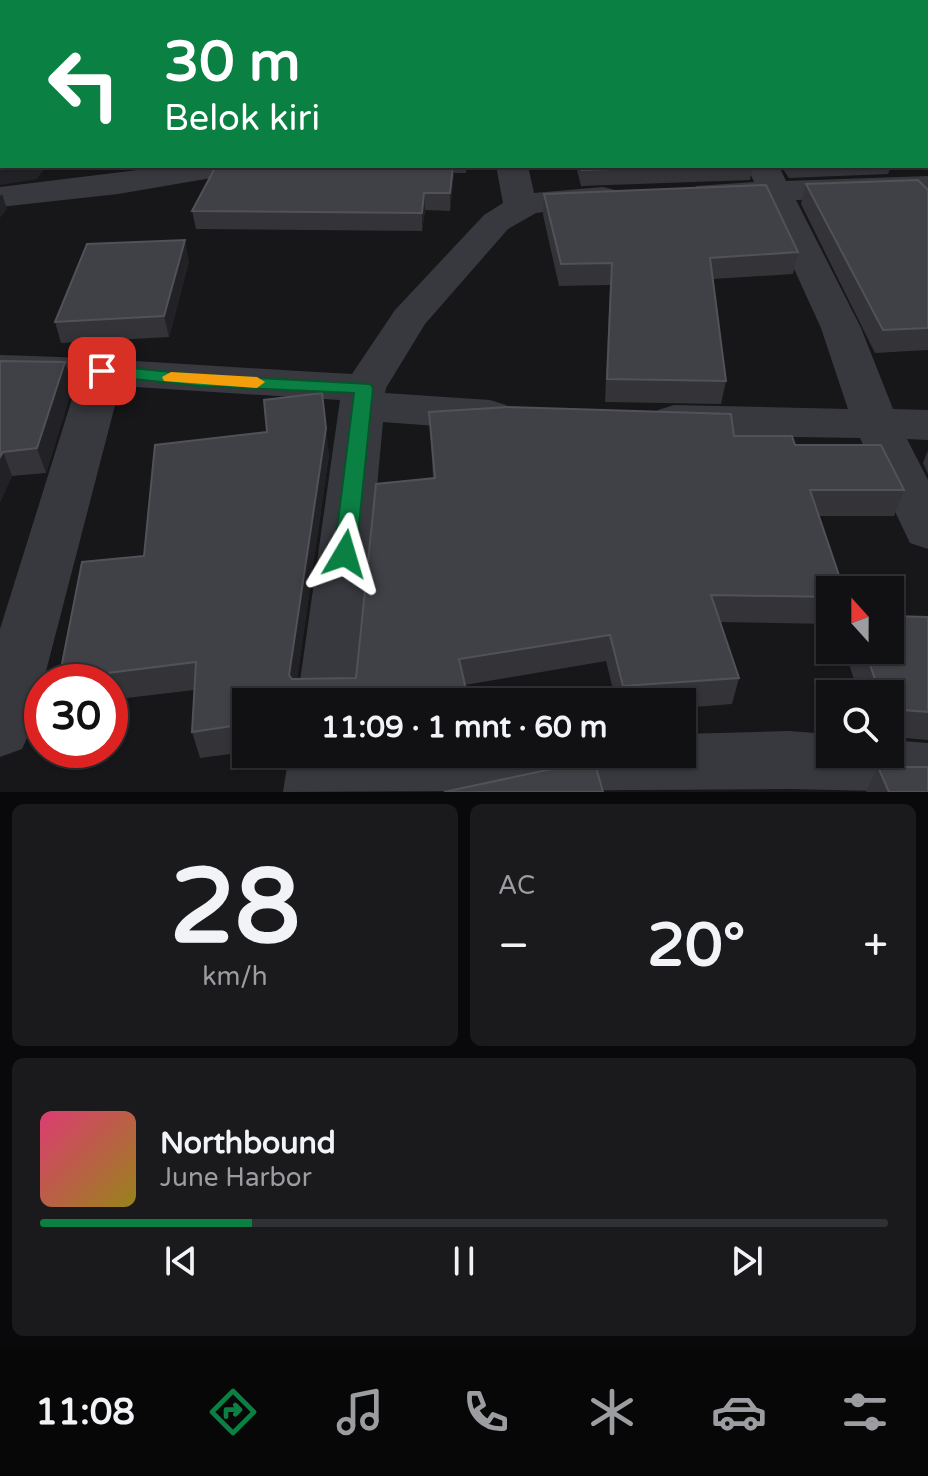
<!DOCTYPE html>
<html lang="id">
<head>
<meta charset="utf-8">
<style>
  :root { --surface:#111114; --page:#1a1a1d; --text:#f1f3f6; --muted:#9c9da0; --line:#303134; --accent:#0b8043 }
  body { margin:0; font-family:"Varela Round",sans-serif; background:var(--page); color:var(--text); height:100vh; display:flex; flex-direction:column; font-size:30px; white-space:nowrap }
  * { box-sizing:border-box; margin:0 }
  p { font-size:26px; color:var(--muted) }
  .icon { flex:none; width:44px; height:44px; fill:none; stroke:currentColor; stroke-width:2; stroke-linecap:round; stroke-linejoin:round }
  .map { position:relative; height:792px; overflow:hidden }
  .side { display:flex; flex-direction:column; gap:12px; padding:12px; background:#09090b; flex:1 }
  .side>* { flex:none }
  .top-card { position:absolute; left:0px; top:0px; width:928px; height:168px; box-shadow:0 2px 6px #0004,0 0 0 2px var(--line); background:#0b8043; color:#fff; overflow:hidden }
  .needle { width:52px; rotate:339deg }
  .controls { position:absolute; left:816px; top:576px; display:grid; gap:16px }
  .controls a { display:grid; place-items:center; width:88px; height:88px; border-radius:0px; background:var(--surface); box-shadow:0 2px 6px #0004,0 0 0 2px var(--line); font-size:40px }
  .speed { position:absolute; left:24px; top:664px; display:flex; gap:16px; font-size:40px; font-weight:700; text-align:center }
  .speed>* { display:grid; place-content:center; width:104px; height:104px; border-radius:50%; background:var(--surface); box-shadow:0 2px 6px #0004,0 0 0 2px var(--line); line-height:1 }
  .speed .limit { border:12px solid #d22; background:#fff; color:#111 }
  .pin { position:absolute; display:grid; place-items:center; width:68px; height:68px; color:#fff; margin:-34px; border-radius:16px; box-shadow:0 4px 12px #0006 }
  .me { position:absolute; width:88px; margin:-44px; rotate:7deg; stroke-linejoin:round; filter:drop-shadow(0 0 6px #0008) }
  .turn { display:flex; align-items:center; gap:28px; height:168px; padding:0 32px; font-size:36px }
  .turn .icon { width:104px; height:104px; stroke-width:2.5 }
  .turn b { display:block; font-size:56px; line-height:68px }
  .big { font-size:60px; font-weight:700; line-height:1.1 }
  .side .card { flex:1; display:flex; flex-direction:column; justify-content:center; gap:12px; min-width:0; padding:0 28px; border-radius:12px; background:var(--page) }
  .side .dial { align-items:center; gap:0 }
  .dial b { font-size:104px; line-height:1 }
  .song { display:flex; align-items:center; gap:24px }
  .cover { width:96px; height:96px; border-radius:12px; background:linear-gradient(135deg,hsl(340 70% 55%),hsl(50 70% 35%)) }
  .played { height:8px; border-radius:4px; background:linear-gradient(90deg,var(--accent) 25%,var(--line) 25%) }
  .keys { display:flex; justify-content:space-around; direction:ltr }
  .heat { display:flex; justify-content:space-between; align-items:center; font-size:44px; direction:ltr }
  .side .tiles { flex:1; display:grid; gap:12px; grid-template-columns:1fr 1fr }
  .card:last-child { grid-column:span 2 }
  .trip { position:absolute; left:232px; top:688px; width:464px; height:80px; border-radius:0px; background:var(--surface); box-shadow:0 2px 6px #0004,0 0 0 2px var(--line); font-weight:700; line-height:80px; text-align:center }
  .tabs { display:flex; height:128px; justify-content:space-around; align-items:center; background:#070708; color:var(--muted) }
  .tabs .icon { width:56px; height:56px }
  .tabs .current { color:var(--accent) }
  .tabs b { font-size:36px; color:var(--text) }
  .map>svg:first-child { display:block }
  .lines { fill:none; stroke-linecap:round; stroke-linejoin:round }
  .street { fill:#38393f; fill-rule:evenodd }
  .wall { fill:#333338 }
  .shaded-wall { fill:#222226 }
  .building { fill:#404146; stroke:#505258; stroke-width:2 }
  .route { fill:#0b8043; stroke:#07532c; stroke-width:2 }
  .slow { fill:#f59e0b }
</style>
</head>
<body>
<div class="map">
<svg width="928" height="792" viewBox="0 0 928 792">
  <rect width="100%" height="100%" fill="#17171a"/>
  <g class="lines">
    <g class="street">
      <path d="M 693,0 L 715,0 L 716,2 L 694,2 Z"/>
      <path d="M 170,166 L 245,166 L 240,173 L 229,175 L 118,194 L 0,207 L 0,187 Z"/>
      <path d="M 496,166 L 528,166 L 534,193 L 603,187 L 615,190 L 620,197 L 615,204 L 536,213 L 508,229 L 425,324 L 386,388 L 385,393 L 490,400 L 506,405 L 513,415 L 506,425 L 490,430 L 383,422 L 357,702 L 297,702 L 340,400 L 120,386 L 31,729 L 22,749 L 0,757 L 0,629 L 77,383 L 0,381 L 0,355 C 117,358 234,368 352,374 L 395,310 L 484,215 L 503,203 Z"/>
      <path d="M 747,166 L 779,166 L 786,181 L 928,176 L 928,196 L 796,200 L 861,328 L 893,409 L 928,410 L 928,440 L 907,439 L 928,480 L 928,549 L 910,543 L 860,438 L 674,435 L 658,430 L 651,420 L 658,410 L 674,405 L 848,409 L 821,328 L 763,201 L 708,203 L 696,200 L 692,193 L 696,186 L 754,182 Z"/>
      <path d="M 788,731 L 830,734 L 830,754 L 890,754 L 890,740 L 928,743 L 928,792 L 788,789 L 283,792 L 289,754 L 353,754 L 352,760 L 403,754 L 682,754 L 682,734 Z"/>
    </g>
  </g>
  <g class="wall">
    <path d="M 926,9 L 928,19 L 928,154 L 926,154 Z"/>
    <path d="M 216,166 L 467,166 L 466,173 L 454,173 L 450,211 L 425,210 L 422,231 L 196,229 L 192,211 Z"/>
    <path d="M 576,166 L 753,166 L 750,180 L 581,186 Z"/>
    <path d="M 781,166 L 895,166 L 891,167 L 888,174 L 789,178 Z"/>
    <path d="M 806,184 L 928,190 L 928,350 L 875,353 L 801,204 Z"/>
    <path d="M 544,194 L 798,252 L 793,274 L 713,279 L 726,381 L 721,404 L 605,402 L 610,285 L 559,286 L 543,215 Z"/>
    <path d="M 189,261 L 169,337 L 61,343 L 55,322 Z"/>
    <path d="M 0,361 L 73,386 L 46,473 L 12,476 L 0,502 Z"/>
    <path d="M 429,412 L 734,436 L 795,445 L 904,490 L 894,516 L 819,516 L 830,590 L 830,624 L 720,622 L 739,678 L 732,704 L 682,708 L 682,702 L 616,702 L 606,661 L 465,685 L 246,702 L 246,752 L 200,758 L 192,732 L 194,690 L 110,700 L 110,682 L 60,682 L 59,679 L 144,556 L 329,454 L 297,679 L 356,678 L 433,478 Z"/>
    <path d="M 928,450 L 928,474 L 923,463 Z"/>
    <path d="M 928,617 L 928,740 L 894,737 L 890,745 L 890,694 L 859,694 L 844,650 L 890,650 Z"/>
    <path d="M 878,767 L 889,792 L 866,792 Z"/>
  </g>
  <g class="shaded-wall">
    <path d="M 157,0 L 168,0 L 166,2 L 155,2 Z"/>
    <path d="M 20,166 L 47,166 L 37,179 L 0,185 L 0,169 Z"/>
    <path d="M 453,166 L 454,166 L 454,173 L 450,211 L 450,193 Z"/>
    <path d="M 424,193 L 425,210 L 422,231 L 422,213 Z"/>
    <path d="M 2,194 L 7,209 L 0,218 L 0,196 Z"/>
    <path d="M 185,240 L 189,261 L 169,337 L 164,316 Z"/>
    <path d="M 65,362 L 73,386 L 46,473 L 37,448 Z"/>
    <path d="M 326,428 L 329,454 L 294,702 L 289,675 Z"/>
    <path d="M 3,452 L 12,476 L 0,502 L 0,457 Z"/>
  </g>
  <g class="building">
    <path d="M 0,0 L 157,0 L 155,2 L 2,2 L 2,166 L 20,166 L 0,169 L 0,34 L 1,33 L 1,20 L 0,18 Z"/>
    <path d="M 194,0 L 529,0 L 528,2 L 193,2 Z"/>
    <path d="M 720,0 L 851,0 L 853,2 L 721,2 Z"/>
    <path d="M 926,9 L 928,19 L 928,139 L 926,139 Z"/>
    <path d="M 216,166 L 453,166 L 450,193 L 424,193 L 422,213 L 192,211 Z"/>
    <path d="M 581,166 L 692,166 L 582,170 Z"/>
    <path d="M 918,180 L 928,190 L 928,328 L 883,330 L 806,184 Z"/>
    <path d="M 766,185 L 798,252 L 710,258 L 726,381 L 607,379 L 612,263 L 561,264 L 544,194 Z"/>
    <path d="M 185,240 L 164,316 L 55,322 L 87,244 Z"/>
    <path d="M 0,361 L 65,362 L 37,448 L 3,452 L 0,457 Z"/>
    <path d="M 322,393 L 326,428 L 289,675 L 292,679 L 356,678 L 376,484 L 435,478 L 429,412 L 508,407 L 731,414 L 734,436 L 792,436 L 795,445 L 881,445 L 904,490 L 810,490 L 844,590 L 830,590 L 830,597 L 711,595 L 739,678 L 623,686 L 610,635 L 459,659 L 469,702 L 246,702 L 246,724 L 192,732 L 196,662 L 59,679 L 82,562 L 144,556 L 155,445 L 267,432 L 264,400 Z"/>
    <path d="M 890,616 L 928,617 L 928,712 L 903,710 L 900,713 L 900,724 L 890,724 L 890,694 L 880,694 L 865,650 L 890,650 Z"/>
    <path d="M 561,767 L 596,767 L 603,792 L 444,792 Z"/>
    <path d="M 878,767 L 928,767 L 928,792 L 889,792 Z"/>
  </g>
  <path class="route" d="M 102,365 L 200,375 L 370,384 L 373,388 L 356,554 L 353,560 L 345,562 L 337,560 L 334,554 L 354,393 L 200,386 L 95,375 L 93,371 Z"/>
  <path class="slow" d="M 171,372 L 257,377 L 265,382 L 257,388 L 164,381 L 162,377 Z"/>
</svg>
<div class="controls">
<a><svg class="needle" viewBox="-14 -14 28 28"><path d="M0-13l5 13h-10z" fill="#e53935"/><path d="M0 13l5-13h-10z" fill="#9c9da0"/></svg></a>
<a><svg class="icon" aria-label="search" viewBox="0 0 24 24"><circle cx="10" cy="10" r="6"/><path d="M15 15l6 6"/></svg></a>
</div>
<div class="speed"><div class="limit">30</div></div>
<div class="pin" style="left:102px;top:371px;background:#d93025"><svg class="icon" aria-label="arrive" viewBox="0 0 24 24"><path d="M6 21V4h12l-3 4 3 4H6"/></svg></div>
<svg class="me" style="left:345px;top:554px" viewBox="-20 -20 40 40"><path d="M0-17L14 15 0 8-14 15z" fill="#0b8043" stroke="#fff" stroke-width="4"/></svg>
<div class="trip">11:09 · 1 mnt · 60 m</div>
<div class="top-card">
<div class="turn"><svg class="icon" aria-label="left" viewBox="0 0 24 24"><path d="M17 20v-9H6M10 6l-5 5 5 5"/></svg><div><b>30 m</b>Belok kiri</div></div>
</div>
</div>
<section class="side">
<div class="tiles">
<div class="card dial"><b>28</b><p>km/h</p></div>
<div class="card"><p>AC</p>
<div class="heat"><a>−</a><b class="big">20°</b><a>+</a></div>
</div>
<div class="card">
<div class="song"><i class="cover"></i><div><b>Northbound</b><p>June Harbor</p></div></div>
<div class="played"></div>
<div class="keys"><svg class="icon" aria-label="previous" viewBox="0 0 24 24"><path d="M18 5L8 12l10 7zM5 5v14"/></svg><svg class="icon" aria-label="pause" viewBox="0 0 24 24"><path d="M8 5v14M16 5v14"/></svg><svg class="icon" aria-label="next" viewBox="0 0 24 24"><path d="M6 5l10 7-10 7zM19 5v14"/></svg></div>
</div>
</div>
</section>
<nav class="tabs">
<b>11:08</b>
<svg class="icon current" aria-label="directions" viewBox="0 0 24 24"><path d="M12 3l9 9-9 9-9-9zM9 14v-3h6M13 9l2 2-2 2"/></svg>
<svg class="icon" aria-label="music" viewBox="0 0 24 24"><path d="M9 18V5l10-2v13"/><circle cx="6" cy="18" r="3"/><circle cx="16" cy="16" r="3"/></svg>
<svg class="icon" aria-label="phone" viewBox="0 0 24 24"><path d="M5 4h4l2 5-3 2q2 4 5 5l2-3 5 2v4C11 20 4 13 5 4z"/></svg>
<svg class="icon" aria-label="climate" viewBox="0 0 24 24"><path d="M12 3v18M4 7l16 10M4 17L20 7"/></svg>
<svg class="icon" aria-label="car" viewBox="0 0 24 24"><path d="M5 17H2v-5l4-1 3-4h7l3 4 3 1v5h-3M9 17h6M6 11h13"/><circle cx="7" cy="17" r="2"/><circle cx="17" cy="17" r="2"/></svg>
<svg class="icon" aria-label="filters" viewBox="0 0 24 24"><path d="M4 7h16M4 17h16"/><circle cx="9" cy="7" r="2"/><circle cx="15" cy="17" r="2"/></svg>
</nav>
</body>
</html>
